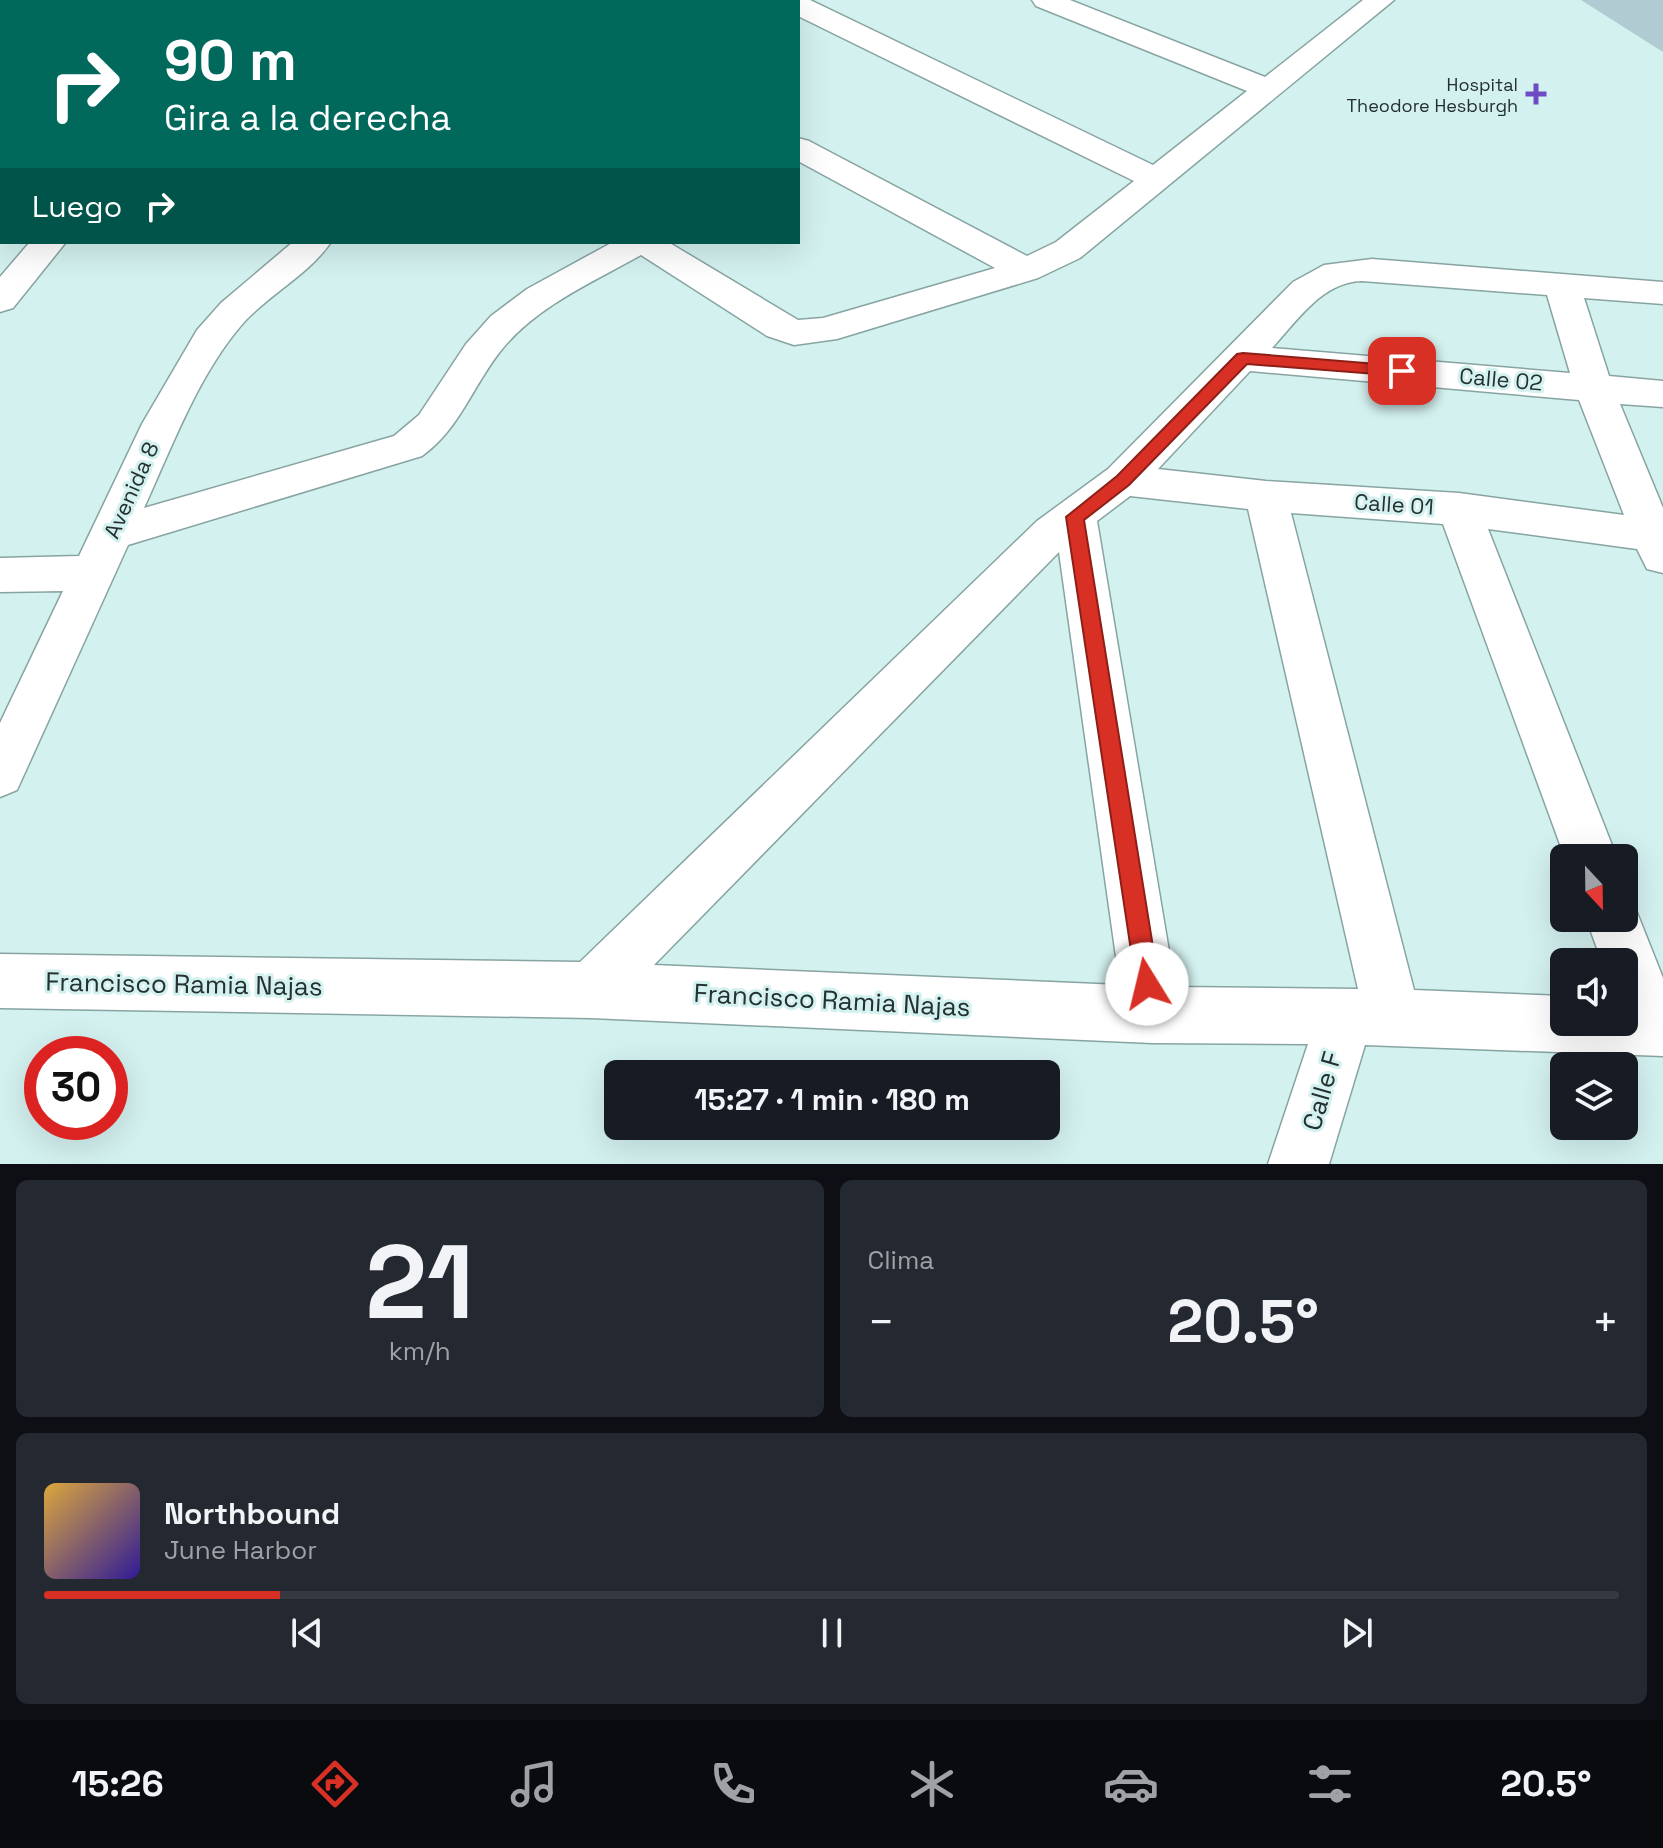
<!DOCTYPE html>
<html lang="es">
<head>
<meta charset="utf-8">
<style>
  :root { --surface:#171b24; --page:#242831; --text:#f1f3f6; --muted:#9ea1a6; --line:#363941; --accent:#d93025 }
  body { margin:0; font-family:"Space Grotesk",sans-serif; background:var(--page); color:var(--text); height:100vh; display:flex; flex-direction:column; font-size:30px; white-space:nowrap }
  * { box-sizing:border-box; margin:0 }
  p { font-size:26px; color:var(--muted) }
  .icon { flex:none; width:44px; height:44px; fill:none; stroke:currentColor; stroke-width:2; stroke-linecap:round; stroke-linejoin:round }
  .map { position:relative; height:1164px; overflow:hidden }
  .sheet { display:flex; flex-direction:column; gap:16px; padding:16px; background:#0d0f14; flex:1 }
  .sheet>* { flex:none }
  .guide { position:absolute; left:0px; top:0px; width:800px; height:244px; box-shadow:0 8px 32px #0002; background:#00695c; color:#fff; overflow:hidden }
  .needle { width:52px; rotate:158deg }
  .fabs { position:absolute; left:1550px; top:844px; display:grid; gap:16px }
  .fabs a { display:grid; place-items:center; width:88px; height:88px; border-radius:12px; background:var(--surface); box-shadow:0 8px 32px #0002; font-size:40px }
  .speed { position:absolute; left:24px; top:1036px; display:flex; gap:16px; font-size:40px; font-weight:700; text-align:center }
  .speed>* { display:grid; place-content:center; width:104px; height:104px; border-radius:50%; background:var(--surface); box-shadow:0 8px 32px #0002; line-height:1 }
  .speed .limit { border:12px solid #d22; background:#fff; color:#111 }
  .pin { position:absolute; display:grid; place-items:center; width:68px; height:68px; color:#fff; margin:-34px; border-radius:16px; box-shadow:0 4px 12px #0006 }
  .me { position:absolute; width:88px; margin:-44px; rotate:351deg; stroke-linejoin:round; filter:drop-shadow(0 0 6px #0008) }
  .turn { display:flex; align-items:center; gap:28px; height:168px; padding:0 32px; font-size:36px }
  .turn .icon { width:104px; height:104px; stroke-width:2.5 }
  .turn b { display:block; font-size:56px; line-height:68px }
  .then { display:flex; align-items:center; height:76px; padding:0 32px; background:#0003; gap:16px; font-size:30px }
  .big { font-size:60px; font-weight:600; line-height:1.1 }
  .sheet .widget { flex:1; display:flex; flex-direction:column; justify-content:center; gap:12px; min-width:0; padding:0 28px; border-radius:12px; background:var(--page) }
  .sheet .dial { align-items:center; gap:0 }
  .dial b { font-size:104px; line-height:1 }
  .song { display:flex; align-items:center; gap:24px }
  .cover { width:96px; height:96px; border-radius:12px; background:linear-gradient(135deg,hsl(40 70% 55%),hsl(250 70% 35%)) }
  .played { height:8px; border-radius:4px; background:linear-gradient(90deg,var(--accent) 15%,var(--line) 15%) }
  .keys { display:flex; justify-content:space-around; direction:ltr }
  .heat { display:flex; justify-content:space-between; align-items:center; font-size:44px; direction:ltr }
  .sheet .tiles { flex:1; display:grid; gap:16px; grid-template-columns:1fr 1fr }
  .widget:last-child { grid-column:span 2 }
  .trip { position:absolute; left:604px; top:1060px; width:456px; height:80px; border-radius:12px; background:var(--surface); box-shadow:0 8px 32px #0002; font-weight:600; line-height:80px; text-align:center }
  .tab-bar { display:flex; height:128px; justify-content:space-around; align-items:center; background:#090b0e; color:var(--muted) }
  .tab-bar .icon { width:56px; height:56px }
  .tab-bar .active { color:var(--accent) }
  .tab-bar b { font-size:36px; color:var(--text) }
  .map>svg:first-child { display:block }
  .green { fill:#b8d4bd }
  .building { fill:#b0ccd2 }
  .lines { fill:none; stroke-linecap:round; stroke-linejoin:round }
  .minor-casing { stroke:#87a4a2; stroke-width:3 }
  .minor { fill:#fff; fill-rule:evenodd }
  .route { fill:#d93025; stroke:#8d1f18; stroke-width:2 }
  .poi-dot { fill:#6e4bc3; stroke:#d3f1ef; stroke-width:3 }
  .labels { text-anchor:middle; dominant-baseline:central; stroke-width:6; stroke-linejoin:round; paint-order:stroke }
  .far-poi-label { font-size:18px; fill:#253030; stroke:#d3f1ef; text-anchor:end }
  .street-label { font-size:22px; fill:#253030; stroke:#d3f1ef }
  .near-street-label { font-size:26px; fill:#253030; stroke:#d3f1ef }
</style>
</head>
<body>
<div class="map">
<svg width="1663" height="1164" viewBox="0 0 1663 1164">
  <rect width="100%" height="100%" fill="#d3f1ef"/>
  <path class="green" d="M 0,0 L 333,0 L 337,2 L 2,2 L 2,18 Z"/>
  <path class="building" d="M 1581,0 L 1663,0 L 1663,52 Z"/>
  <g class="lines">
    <defs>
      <g id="minor">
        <path d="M 0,0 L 9,2 L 2,2 L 2,17 Z"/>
        <path d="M 382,0 L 411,0 L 413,2 L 384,2 Z"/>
        <path d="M 788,0 L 810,0 L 1153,165 L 1247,91 L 1036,6 L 1032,0 L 1070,0 L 1265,77 L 1363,0 L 1394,0 L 1080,258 L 1038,278 L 837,339 L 794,345 L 767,336 L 641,255 C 593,282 539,305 503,348 C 473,384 461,428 422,456 L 128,545 L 17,790 L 0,797 L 0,723 L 63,591 L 0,592 L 0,558 L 79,556 L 142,424 L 197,330 L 221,303 L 293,242 L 331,242 C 310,273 272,293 246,320 C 200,370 172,447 144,508 L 394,436 L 419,415 L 466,344 L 491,316 L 527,289 L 613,242 L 668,242 L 798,320 L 823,318 L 995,268 L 798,161 L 798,138 L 809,141 L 1027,256 L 1056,242 L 1134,181 L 798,16 L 798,2 L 786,2 Z"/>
        <path d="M 0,89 L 2,89 L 0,108 Z"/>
        <path d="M 30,242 L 66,242 L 13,308 L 0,312 L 0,277 Z"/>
        <path d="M 1372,259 L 1663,282 L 1663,304 L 1584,298 L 1609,376 L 1663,381 L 1663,407 L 1620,404 L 1663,508 L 1663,573 L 1647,569 L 1637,549 L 1488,529 L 1617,858 L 1565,858 L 1443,524 L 1291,513 L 1414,990 L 1564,996 L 1564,1022 L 1624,1022 L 1624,962 L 1602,962 L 1586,918 L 1624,918 L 1624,897 L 1632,900 L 1663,978 L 1663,1056 L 1365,1045 L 1329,1164 L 1268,1164 L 1308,1044 L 1152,1043 L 591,1018 L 0,1008 L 0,954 L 580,962 L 1037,521 L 1108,469 L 1293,282 L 1324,265 ZM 1362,281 L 1547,295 L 1570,373 L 1272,348 C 1298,320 1322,282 1362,281 ZM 1250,371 L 1579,400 L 1624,515 L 1459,493 L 1266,481 L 1158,469 ZM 1130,496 L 1248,509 L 1358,989 L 1175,987 L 1097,521 ZM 1059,552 L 1120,985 L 654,965 Z"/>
      </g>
    </defs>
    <use href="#minor" class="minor-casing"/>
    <use href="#minor" class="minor"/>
  </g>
  <path class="route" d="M 1243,353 L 1402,366 L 1410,371 L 1402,376 L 1247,364 L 1129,485 L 1084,520 L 1159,984 L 1155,992 L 1147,996 L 1139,992 L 1136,984 L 1066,517 L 1117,476 L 1237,354 Z"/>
  <path class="poi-dot" d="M1532 82h8v8h8v8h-8v8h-8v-8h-8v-8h8z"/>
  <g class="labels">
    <g class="far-poi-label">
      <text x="1518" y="84">Hospital<tspan x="1518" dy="21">Theodore Hesburgh</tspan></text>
    </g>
    <g class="street-label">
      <text transform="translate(1501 379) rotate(5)">Calle 02</text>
      <text transform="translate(131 490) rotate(-66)">Avenida 8</text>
      <text transform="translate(1394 504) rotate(4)">Calle 01</text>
    </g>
    <g class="near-street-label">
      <text transform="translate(184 984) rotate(1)">Francisco Ramia Najas</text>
      <text transform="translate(832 1000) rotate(3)">Francisco Ramia Najas</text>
      <text transform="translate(1322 1091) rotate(-74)">Calle F</text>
    </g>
  </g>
</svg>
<div class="fabs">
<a><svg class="needle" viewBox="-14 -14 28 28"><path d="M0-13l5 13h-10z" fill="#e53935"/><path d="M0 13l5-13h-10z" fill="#9ea1a6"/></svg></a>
<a><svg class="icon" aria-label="sound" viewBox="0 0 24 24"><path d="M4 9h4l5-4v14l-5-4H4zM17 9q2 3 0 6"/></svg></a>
<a><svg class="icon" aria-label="layers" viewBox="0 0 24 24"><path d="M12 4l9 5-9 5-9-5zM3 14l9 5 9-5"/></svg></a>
</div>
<div class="speed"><div class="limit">30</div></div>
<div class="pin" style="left:1402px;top:371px;background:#d93025"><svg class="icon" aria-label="arrive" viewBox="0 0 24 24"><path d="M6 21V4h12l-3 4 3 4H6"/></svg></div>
<svg class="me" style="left:1147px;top:984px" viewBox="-20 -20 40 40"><circle r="19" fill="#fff"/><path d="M0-13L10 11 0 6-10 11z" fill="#d93025"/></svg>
<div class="trip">15:27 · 1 min · 180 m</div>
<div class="guide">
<div class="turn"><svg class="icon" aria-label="right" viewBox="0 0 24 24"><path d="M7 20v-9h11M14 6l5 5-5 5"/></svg><div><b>90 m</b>Gira a la derecha</div></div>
<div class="then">Luego<svg class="icon" aria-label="right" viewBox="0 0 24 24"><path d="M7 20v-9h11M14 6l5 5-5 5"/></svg></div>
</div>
</div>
<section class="sheet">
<div class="tiles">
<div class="widget dial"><b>21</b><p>km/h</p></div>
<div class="widget"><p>Clima</p>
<div class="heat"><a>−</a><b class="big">20.5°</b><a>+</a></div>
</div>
<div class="widget">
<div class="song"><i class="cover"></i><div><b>Northbound</b><p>June Harbor</p></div></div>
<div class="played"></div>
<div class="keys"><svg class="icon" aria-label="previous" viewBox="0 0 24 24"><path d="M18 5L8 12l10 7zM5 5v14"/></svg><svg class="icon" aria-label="pause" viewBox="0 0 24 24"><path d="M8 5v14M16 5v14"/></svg><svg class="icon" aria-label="next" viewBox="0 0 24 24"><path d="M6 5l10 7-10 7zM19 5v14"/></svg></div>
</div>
</div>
</section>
<nav class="tab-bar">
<b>15:26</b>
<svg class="icon active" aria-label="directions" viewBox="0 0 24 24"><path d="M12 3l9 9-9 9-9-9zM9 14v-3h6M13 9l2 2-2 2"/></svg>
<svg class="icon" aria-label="music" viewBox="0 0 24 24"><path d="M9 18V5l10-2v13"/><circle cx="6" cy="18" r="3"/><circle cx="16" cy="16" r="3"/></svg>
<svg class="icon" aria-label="phone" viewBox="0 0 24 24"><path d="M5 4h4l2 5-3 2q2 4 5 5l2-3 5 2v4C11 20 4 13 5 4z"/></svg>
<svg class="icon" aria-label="climate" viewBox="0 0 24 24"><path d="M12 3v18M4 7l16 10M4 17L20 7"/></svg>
<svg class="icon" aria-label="car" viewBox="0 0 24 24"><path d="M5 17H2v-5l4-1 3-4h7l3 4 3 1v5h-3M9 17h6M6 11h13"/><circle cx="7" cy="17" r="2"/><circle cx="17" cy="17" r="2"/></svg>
<svg class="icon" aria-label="filters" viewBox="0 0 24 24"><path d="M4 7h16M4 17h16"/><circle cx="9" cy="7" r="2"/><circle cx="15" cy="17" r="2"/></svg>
<b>20.5°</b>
</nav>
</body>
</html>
